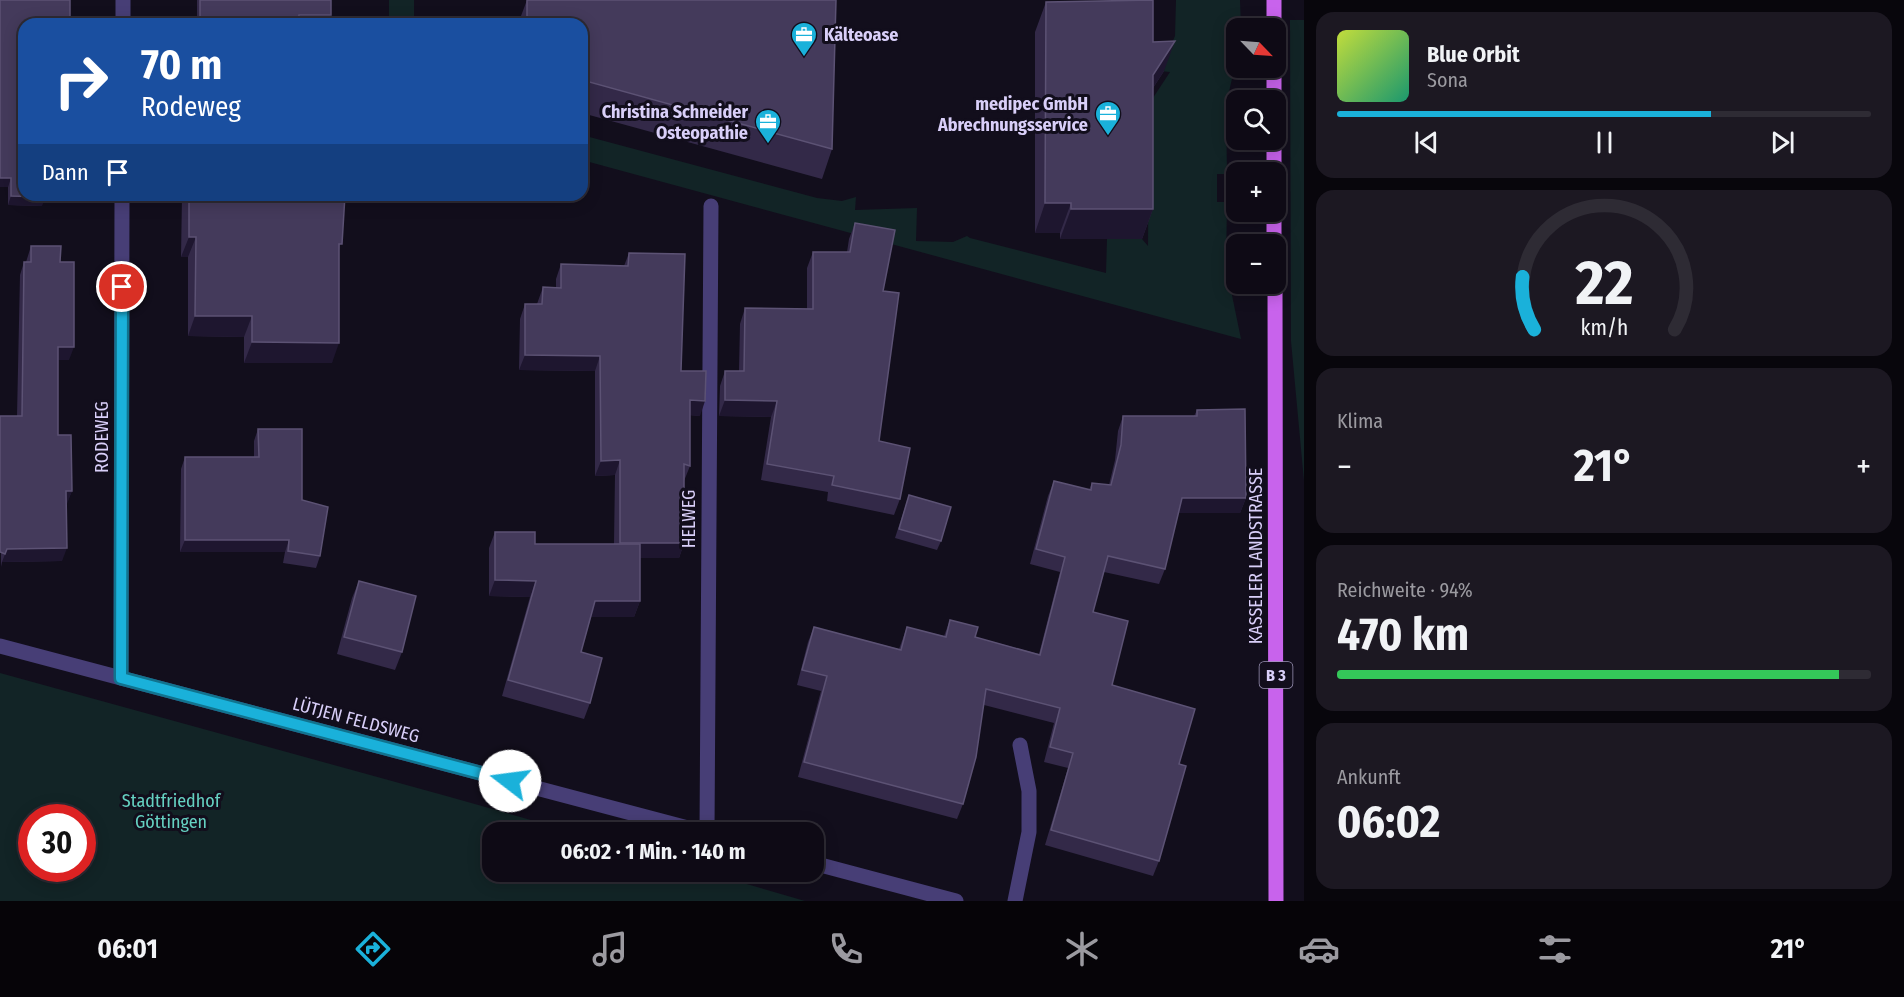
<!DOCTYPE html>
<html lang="de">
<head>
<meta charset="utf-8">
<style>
  :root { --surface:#0e0a15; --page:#1c1822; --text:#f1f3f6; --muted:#9b9aa0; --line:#2e2b34; --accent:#1ab1da }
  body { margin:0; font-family:"Fira Sans Condensed",sans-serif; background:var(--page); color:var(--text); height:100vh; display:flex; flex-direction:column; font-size:22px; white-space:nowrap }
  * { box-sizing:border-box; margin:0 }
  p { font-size:20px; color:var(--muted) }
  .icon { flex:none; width:33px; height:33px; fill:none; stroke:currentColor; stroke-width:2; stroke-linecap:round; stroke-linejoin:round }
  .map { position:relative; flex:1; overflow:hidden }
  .sheet { display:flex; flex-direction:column; gap:12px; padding:12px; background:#08060c; width:600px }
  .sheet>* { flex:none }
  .banner { position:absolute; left:18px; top:18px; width:570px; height:183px; border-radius:18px; box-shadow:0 3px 15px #0003,0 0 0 2px var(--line); background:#1a4fa0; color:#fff; overflow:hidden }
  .needle { width:39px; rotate:115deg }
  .fabs { position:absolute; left:1226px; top:18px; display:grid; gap:12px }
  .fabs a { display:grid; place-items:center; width:60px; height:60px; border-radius:12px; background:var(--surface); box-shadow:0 3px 15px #0003,0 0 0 2px var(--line); font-size:30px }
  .speed { position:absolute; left:18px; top:804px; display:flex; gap:12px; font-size:30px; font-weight:700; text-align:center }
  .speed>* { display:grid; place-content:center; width:78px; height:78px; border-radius:50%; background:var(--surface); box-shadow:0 3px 15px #0003,0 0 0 2px var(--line); line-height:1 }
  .speed .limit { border:9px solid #d22; background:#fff; color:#111 }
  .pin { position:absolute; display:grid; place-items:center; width:51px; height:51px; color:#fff; margin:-26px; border:3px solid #fff; border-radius:50%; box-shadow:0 2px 6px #0007 }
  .me { position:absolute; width:66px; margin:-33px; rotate:285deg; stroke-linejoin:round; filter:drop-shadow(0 0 4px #0008) }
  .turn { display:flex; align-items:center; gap:21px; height:126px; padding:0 24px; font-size:27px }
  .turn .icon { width:78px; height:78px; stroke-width:2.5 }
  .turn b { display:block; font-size:42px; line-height:51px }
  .then { display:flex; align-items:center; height:57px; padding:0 24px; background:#0003; gap:12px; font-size:22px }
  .big { font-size:45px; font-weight:700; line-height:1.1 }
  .sheet .card { flex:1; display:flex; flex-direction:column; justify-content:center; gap:9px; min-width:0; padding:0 21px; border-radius:18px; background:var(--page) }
  .sheet .dial { align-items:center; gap:0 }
  .dial svg { height:156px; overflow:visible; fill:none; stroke:var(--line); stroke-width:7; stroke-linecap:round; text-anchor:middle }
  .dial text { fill:var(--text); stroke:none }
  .song { display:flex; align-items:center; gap:18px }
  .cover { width:72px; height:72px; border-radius:9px; background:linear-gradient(135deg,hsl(70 70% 55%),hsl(160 70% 35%)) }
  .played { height:6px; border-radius:3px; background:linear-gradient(90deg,var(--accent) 70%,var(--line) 70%) }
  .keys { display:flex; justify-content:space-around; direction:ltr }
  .heat { display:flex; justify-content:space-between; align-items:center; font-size:33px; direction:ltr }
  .charge { height:9px; border-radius:4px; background:linear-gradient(90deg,#34c759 94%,var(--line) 0) }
  .trip { position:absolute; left:482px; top:822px; width:342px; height:60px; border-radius:18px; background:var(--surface); box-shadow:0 3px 15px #0003,0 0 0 2px var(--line); font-weight:700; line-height:60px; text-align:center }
  .dock { display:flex; height:96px; justify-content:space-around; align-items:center; background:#060408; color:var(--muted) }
  .dock .icon { width:42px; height:42px }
  .dock .selected { color:var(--accent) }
  .dock b { font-size:27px; color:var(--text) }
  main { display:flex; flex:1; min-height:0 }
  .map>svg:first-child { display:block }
  .green { fill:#122426; fill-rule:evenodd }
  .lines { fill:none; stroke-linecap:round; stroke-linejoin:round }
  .lane { stroke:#473e76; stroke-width:15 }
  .street { stroke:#473e76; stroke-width:15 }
  .primary { stroke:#c863ec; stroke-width:15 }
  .wall { fill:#332948 }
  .shaded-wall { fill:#1e162f }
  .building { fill:#443a5b; stroke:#5c5274; stroke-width:1.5 }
  .route-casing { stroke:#11738e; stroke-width:15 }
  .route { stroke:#1ab1da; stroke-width:10 }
  .labels { text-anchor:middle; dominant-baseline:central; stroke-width:6; stroke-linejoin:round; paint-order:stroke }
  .shield { fill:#120e1c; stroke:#9d95b7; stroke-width:1.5 }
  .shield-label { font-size:16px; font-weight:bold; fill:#d9cff9 }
  .poi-label { font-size:18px; font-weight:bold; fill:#d9cff9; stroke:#120e1c; text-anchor:end }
  .street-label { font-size:18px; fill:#d9cff9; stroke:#120e1c }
  .park-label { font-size:18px; fill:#65d0c1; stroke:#120e1c }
</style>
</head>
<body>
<main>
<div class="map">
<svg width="1304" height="901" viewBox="0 0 1304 901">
  <rect width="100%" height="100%" fill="#120e1c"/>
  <g class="green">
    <rect x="389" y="0" width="25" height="24"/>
    <path d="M 1176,0 L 1240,0 L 1241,28 L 1236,28 L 1236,61 L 1226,105 L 1227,174 L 1217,174 L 1217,202 L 1227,202 L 1226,266 L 1241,339 L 582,160 L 582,135 L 817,198 L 842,201 L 856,197 L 855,210 L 917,208 L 916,241 L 953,242 L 967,236 L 970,238 L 1106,273 L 1107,239 L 1142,239 L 1148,246 L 1149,104 L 1170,72 L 1160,71 L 1175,36 Z"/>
    <path d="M 1290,20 L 1304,20 L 1304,481 L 1291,341 Z"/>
    <path d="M 0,673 L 450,797 L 573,832 L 492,832 L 492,872 L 705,872 L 805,901 L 0,901 ZM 32,818 L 82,818 L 82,868 L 32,868 Z"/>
  </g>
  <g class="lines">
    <path class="lane" d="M 1015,901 L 1029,832 L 1029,791 L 1020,745"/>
    <g class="street">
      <path d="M 123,24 L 123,0"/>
      <path d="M 0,646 L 703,832"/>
      <path d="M 121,678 L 122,195"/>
      <path d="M 707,832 L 711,206"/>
      <path d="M 813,863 L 956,901"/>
    </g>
    <g class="primary">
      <path d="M 1274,28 L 1274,0"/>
      <path d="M 1274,68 L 1274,100"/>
      <path d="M 1274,140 L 1274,172"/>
      <path d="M 1274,212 L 1274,244"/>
      <path d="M 1275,284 L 1276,901"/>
    </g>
  </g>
  <g class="wall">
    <path d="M 197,0 L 331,0 L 328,24 L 197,24 Z"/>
    <path d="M 527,0 L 836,0 L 832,149 L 822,179 L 582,113 L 582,24 L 518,24 Z"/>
    <path d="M 1046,2 L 1153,42 L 1164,71 L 1153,88 L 1153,209 L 1142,239 L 1060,239 L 1060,233 L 1035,233 L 1035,32 Z"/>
    <path d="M 24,24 L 42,206 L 8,205 L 8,187 Z"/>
    <path d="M 182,195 L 345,195 L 339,251 L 332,363 L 244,363 L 244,337 L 188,336 L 188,257 L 181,257 Z"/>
    <path d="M 855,223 L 883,291 L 879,441 L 900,499 L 894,515 L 827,501 L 828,492 L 761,480 L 771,417 L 719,416 L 720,386 L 725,371 L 739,371 L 740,324 L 745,308 L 807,309 L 807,268 L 813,252 L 847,252 L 849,239 Z"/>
    <path d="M 31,246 L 60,262 L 69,360 L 58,360 L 58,435 L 72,491 L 66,504 L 62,561 L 2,562 L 1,567 L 0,416 L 17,416 L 20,275 L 24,262 L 26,262 L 27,259 Z"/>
    <path d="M 629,253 L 681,371 L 700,416 L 690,415 L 690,466 L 684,481 L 684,543 L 679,558 L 640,558 L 640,601 L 634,617 L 591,617 L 581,652 L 590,703 L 584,719 L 502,696 L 530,597 L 489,596 L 489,548 L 495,532 L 535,544 L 614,544 L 615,475 L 595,476 L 595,371 L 519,370 L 520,319 L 525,304 L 537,304 L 543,287 L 556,287 L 556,279 L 561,264 L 624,266 Z"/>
    <path d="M 1197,410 L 1246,498 L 1240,513 L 1178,513 L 1165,569 L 1159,584 L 1104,572 L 1093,612 L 1112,685 L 1179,764 L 1159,861 L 1153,876 L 1045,845 L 1068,768 L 1044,762 L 1054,723 L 984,705 L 963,804 L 957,819 L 798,777 L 821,691 L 797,685 L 808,642 L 814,627 L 899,649 L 907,627 L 944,636 L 950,620 L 975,637 L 1039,654 L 1060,572 L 1030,564 L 1048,496 L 1054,481 L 1089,490 L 1092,483 L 1109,485 L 1115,460 L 1118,431 L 1123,416 L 1194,416 Z"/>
    <path d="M 258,429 L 302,500 L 320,556 L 316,568 L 283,563 L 285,552 L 180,552 L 181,469 L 185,457 L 254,457 L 254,441 Z"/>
    <path d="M 909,495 L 941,541 L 937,550 L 895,538 Z"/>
    <path d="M 359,581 L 402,652 L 395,670 L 337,654 L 352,598 Z"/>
  </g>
  <g class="shaded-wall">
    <path d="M 299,15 L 331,15 L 328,24 L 199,24 L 200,21 Z"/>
    <path d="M 1175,41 L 1164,71 L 1142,105 L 1153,75 Z"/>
    <path d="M 0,178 L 11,178 L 8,187 L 0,187 Z"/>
    <path d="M 11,196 L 46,197 L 42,206 L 8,205 Z"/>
    <path d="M 1045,203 L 1071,203 L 1060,233 L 1035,233 Z"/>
    <path d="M 1071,209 L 1153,209 L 1142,239 L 1060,239 Z"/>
    <path d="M 189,237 L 196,237 L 188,257 L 181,257 Z"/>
    <path d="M 195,316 L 252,316 L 244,337 L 188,336 Z"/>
    <path d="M 252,342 L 339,343 L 332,363 L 244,363 Z"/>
    <path d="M 58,347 L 74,347 L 69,360 L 53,360 Z"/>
    <path d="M 525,355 L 600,356 L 595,371 L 519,370 Z"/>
    <path d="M 690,400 L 705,401 L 700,416 L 685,415 Z"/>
    <path d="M 725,400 L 777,401 L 771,417 L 719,416 Z"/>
    <path d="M 620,460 L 615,475 L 595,476 L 601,461 Z"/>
    <path d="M 66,491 L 72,491 L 67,504 L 61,505 Z"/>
    <path d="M 1182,498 L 1246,498 L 1240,513 L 1177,513 Z"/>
    <path d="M 185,540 L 289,540 L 285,552 L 180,552 Z"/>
    <path d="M 620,543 L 684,543 L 679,558 L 614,558 Z"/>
    <path d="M 67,548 L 62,561 L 2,562 L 7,549 Z"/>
    <path d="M 495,580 L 536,581 L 530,597 L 489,596 Z"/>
    <path d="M 595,601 L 640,601 L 634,617 L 589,617 Z"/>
  </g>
  <g class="building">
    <path d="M 0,0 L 70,0 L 70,24 L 24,24 L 24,195 L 46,195 L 46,197 L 11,196 L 11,178 L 0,178 Z"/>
    <path d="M 200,0 L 331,0 L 331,15 L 299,15 L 298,21 L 200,21 Z"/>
    <path d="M 527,0 L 836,0 L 832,149 L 582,80 L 582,24 L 527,24 Z"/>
    <path d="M 1153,0 L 1153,42 L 1175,41 L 1153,75 L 1153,209 L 1071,209 L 1071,203 L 1045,203 L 1046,2 Z"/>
    <path d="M 189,195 L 345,195 L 342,244 L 339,244 L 339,343 L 252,342 L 252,316 L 195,316 L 196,237 L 189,237 Z"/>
    <path d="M 855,223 L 895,230 L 883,291 L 899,293 L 879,441 L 910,448 L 900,499 L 832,485 L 834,476 L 767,464 L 777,401 L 725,400 L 725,371 L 744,371 L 745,308 L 813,309 L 813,252 L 850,252 Z"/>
    <path d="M 31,246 L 61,246 L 60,262 L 74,262 L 74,347 L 58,347 L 58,435 L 71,435 L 72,491 L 66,491 L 67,548 L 7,549 L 5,554 L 0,552 L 0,416 L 22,416 L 24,262 L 31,262 Z"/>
    <path d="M 629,253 L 685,254 L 681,371 L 706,371 L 705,401 L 690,400 L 690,466 L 684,464 L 684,543 L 620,543 L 620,460 L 601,461 L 600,356 L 525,355 L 525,304 L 542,304 L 543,287 L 561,288 L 561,264 L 628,266 Z"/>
    <path d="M 1245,409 L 1246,498 L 1182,498 L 1165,569 L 1108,556 L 1093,612 L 1128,621 L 1112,685 L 1195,709 L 1179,764 L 1186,766 L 1159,861 L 1051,830 L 1073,753 L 1050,747 L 1060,708 L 986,689 L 976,757 L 963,804 L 804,762 L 827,676 L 802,670 L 814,627 L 901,650 L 907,627 L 946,637 L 950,620 L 978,627 L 975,637 L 1040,655 L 1065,557 L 1036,549 L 1054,481 L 1091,490 L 1092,483 L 1111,485 L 1121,445 L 1123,416 L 1197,416 L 1197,410 Z"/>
    <path d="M 258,429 L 302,429 L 302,500 L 328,507 L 320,556 L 288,551 L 289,540 L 185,540 L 185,457 L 259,457 Z"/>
    <path d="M 909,495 L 951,507 L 941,541 L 899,529 Z"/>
    <path d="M 495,532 L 535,532 L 535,544 L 640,544 L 640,601 L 595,601 L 581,652 L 602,658 L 590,703 L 508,680 L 536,581 L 495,580 Z"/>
    <path d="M 359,581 L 416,596 L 402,652 L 344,637 Z"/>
  </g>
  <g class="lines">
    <defs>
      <path id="route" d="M 122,287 L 121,678 L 510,781"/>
    </defs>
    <use href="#route" class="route-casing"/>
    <use href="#route" class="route"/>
  </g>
  <defs>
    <symbol id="office-pin" viewBox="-11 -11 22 30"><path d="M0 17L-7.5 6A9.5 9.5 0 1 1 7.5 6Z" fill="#1ab1da" stroke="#120e1c"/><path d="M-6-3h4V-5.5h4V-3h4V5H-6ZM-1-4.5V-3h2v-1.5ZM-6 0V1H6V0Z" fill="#fff"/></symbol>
  </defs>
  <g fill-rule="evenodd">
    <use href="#office-pin" x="789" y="20" width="30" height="40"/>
    <use href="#office-pin" x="1093" y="99" width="30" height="40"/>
    <use href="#office-pin" x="753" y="107" width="30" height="40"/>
  </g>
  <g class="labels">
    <rect class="shield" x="1259.5" y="662" width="33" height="26" rx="4.5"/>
    <g class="shield-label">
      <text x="1276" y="675">B 3</text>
    </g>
    <g class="poi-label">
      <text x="824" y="35" text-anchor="start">Kälteoase</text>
      <text x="1088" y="104">medipec GmbH<tspan x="1088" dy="21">Abrechnungsservice</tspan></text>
      <text x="748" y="112">Christina Schneider<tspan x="748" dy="21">Osteopathie</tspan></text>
    </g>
    <g class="street-label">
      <text transform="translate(102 437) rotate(-90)">RODEWEG</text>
      <text transform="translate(689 519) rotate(-90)">HELWEG</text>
      <text transform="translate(1256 556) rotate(-90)">KASSELER LANDSTRASSE</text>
      <text transform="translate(356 720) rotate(15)">LÜTJEN FELDSWEG</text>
    </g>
    <g class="park-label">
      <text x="171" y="801">Stadtfriedhof<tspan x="171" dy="21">Göttingen</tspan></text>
    </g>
  </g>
</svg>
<div class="fabs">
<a><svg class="needle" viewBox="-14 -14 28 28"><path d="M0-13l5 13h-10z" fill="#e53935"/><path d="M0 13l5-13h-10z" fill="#9b9aa0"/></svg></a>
<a><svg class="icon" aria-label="search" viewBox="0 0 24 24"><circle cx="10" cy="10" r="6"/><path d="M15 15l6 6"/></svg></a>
<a>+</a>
<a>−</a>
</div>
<div class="speed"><div class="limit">30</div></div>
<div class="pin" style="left:122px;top:287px;background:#d93025"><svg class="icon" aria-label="arrive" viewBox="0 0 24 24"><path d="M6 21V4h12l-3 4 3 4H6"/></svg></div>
<svg class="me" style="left:510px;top:781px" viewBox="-20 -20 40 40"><circle r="19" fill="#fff"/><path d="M0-13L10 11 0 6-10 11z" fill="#1ab1da"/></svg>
<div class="trip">06:02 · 1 Min. · 140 m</div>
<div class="banner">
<div class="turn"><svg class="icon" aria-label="right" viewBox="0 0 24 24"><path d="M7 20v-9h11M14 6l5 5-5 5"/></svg><div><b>70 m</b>Rodeweg</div></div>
<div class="then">Dann<svg class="icon" aria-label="arrive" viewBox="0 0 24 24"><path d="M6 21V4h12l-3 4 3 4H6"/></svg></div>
</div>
</div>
<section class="sheet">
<div class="card">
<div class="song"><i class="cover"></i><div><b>Blue Orbit</b><p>Sona</p></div></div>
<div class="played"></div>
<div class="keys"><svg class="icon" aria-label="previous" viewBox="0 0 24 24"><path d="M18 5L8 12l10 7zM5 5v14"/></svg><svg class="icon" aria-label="pause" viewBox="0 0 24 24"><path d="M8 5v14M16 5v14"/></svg><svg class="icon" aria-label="next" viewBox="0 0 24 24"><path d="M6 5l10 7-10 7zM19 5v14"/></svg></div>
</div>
<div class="card dial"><svg viewBox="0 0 100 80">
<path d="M14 69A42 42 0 1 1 86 69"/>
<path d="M14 69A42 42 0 0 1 8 42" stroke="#1ab1da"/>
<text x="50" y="56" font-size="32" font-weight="700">22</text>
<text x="50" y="72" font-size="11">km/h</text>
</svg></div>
<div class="card"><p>Klima</p>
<div class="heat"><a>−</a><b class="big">21°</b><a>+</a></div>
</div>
<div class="card"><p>Reichweite · 94%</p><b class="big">470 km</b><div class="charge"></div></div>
<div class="card"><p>Ankunft</p><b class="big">06:02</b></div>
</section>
</main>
<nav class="dock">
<b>06:01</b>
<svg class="icon selected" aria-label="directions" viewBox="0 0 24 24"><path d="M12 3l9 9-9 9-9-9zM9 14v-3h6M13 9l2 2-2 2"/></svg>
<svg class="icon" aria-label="music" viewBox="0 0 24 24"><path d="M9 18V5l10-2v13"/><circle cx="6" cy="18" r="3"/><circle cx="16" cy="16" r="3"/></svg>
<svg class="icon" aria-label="phone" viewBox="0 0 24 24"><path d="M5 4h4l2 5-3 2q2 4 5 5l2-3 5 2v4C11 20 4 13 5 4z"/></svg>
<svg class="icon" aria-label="climate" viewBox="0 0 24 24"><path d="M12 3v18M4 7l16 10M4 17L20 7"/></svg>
<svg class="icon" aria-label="car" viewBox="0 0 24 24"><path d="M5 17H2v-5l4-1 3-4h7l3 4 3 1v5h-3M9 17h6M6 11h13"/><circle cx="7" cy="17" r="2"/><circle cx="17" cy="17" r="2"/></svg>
<svg class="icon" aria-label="filters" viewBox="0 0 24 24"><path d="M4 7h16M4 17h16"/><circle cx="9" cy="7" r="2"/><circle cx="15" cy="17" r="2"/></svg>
<b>21°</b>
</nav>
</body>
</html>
